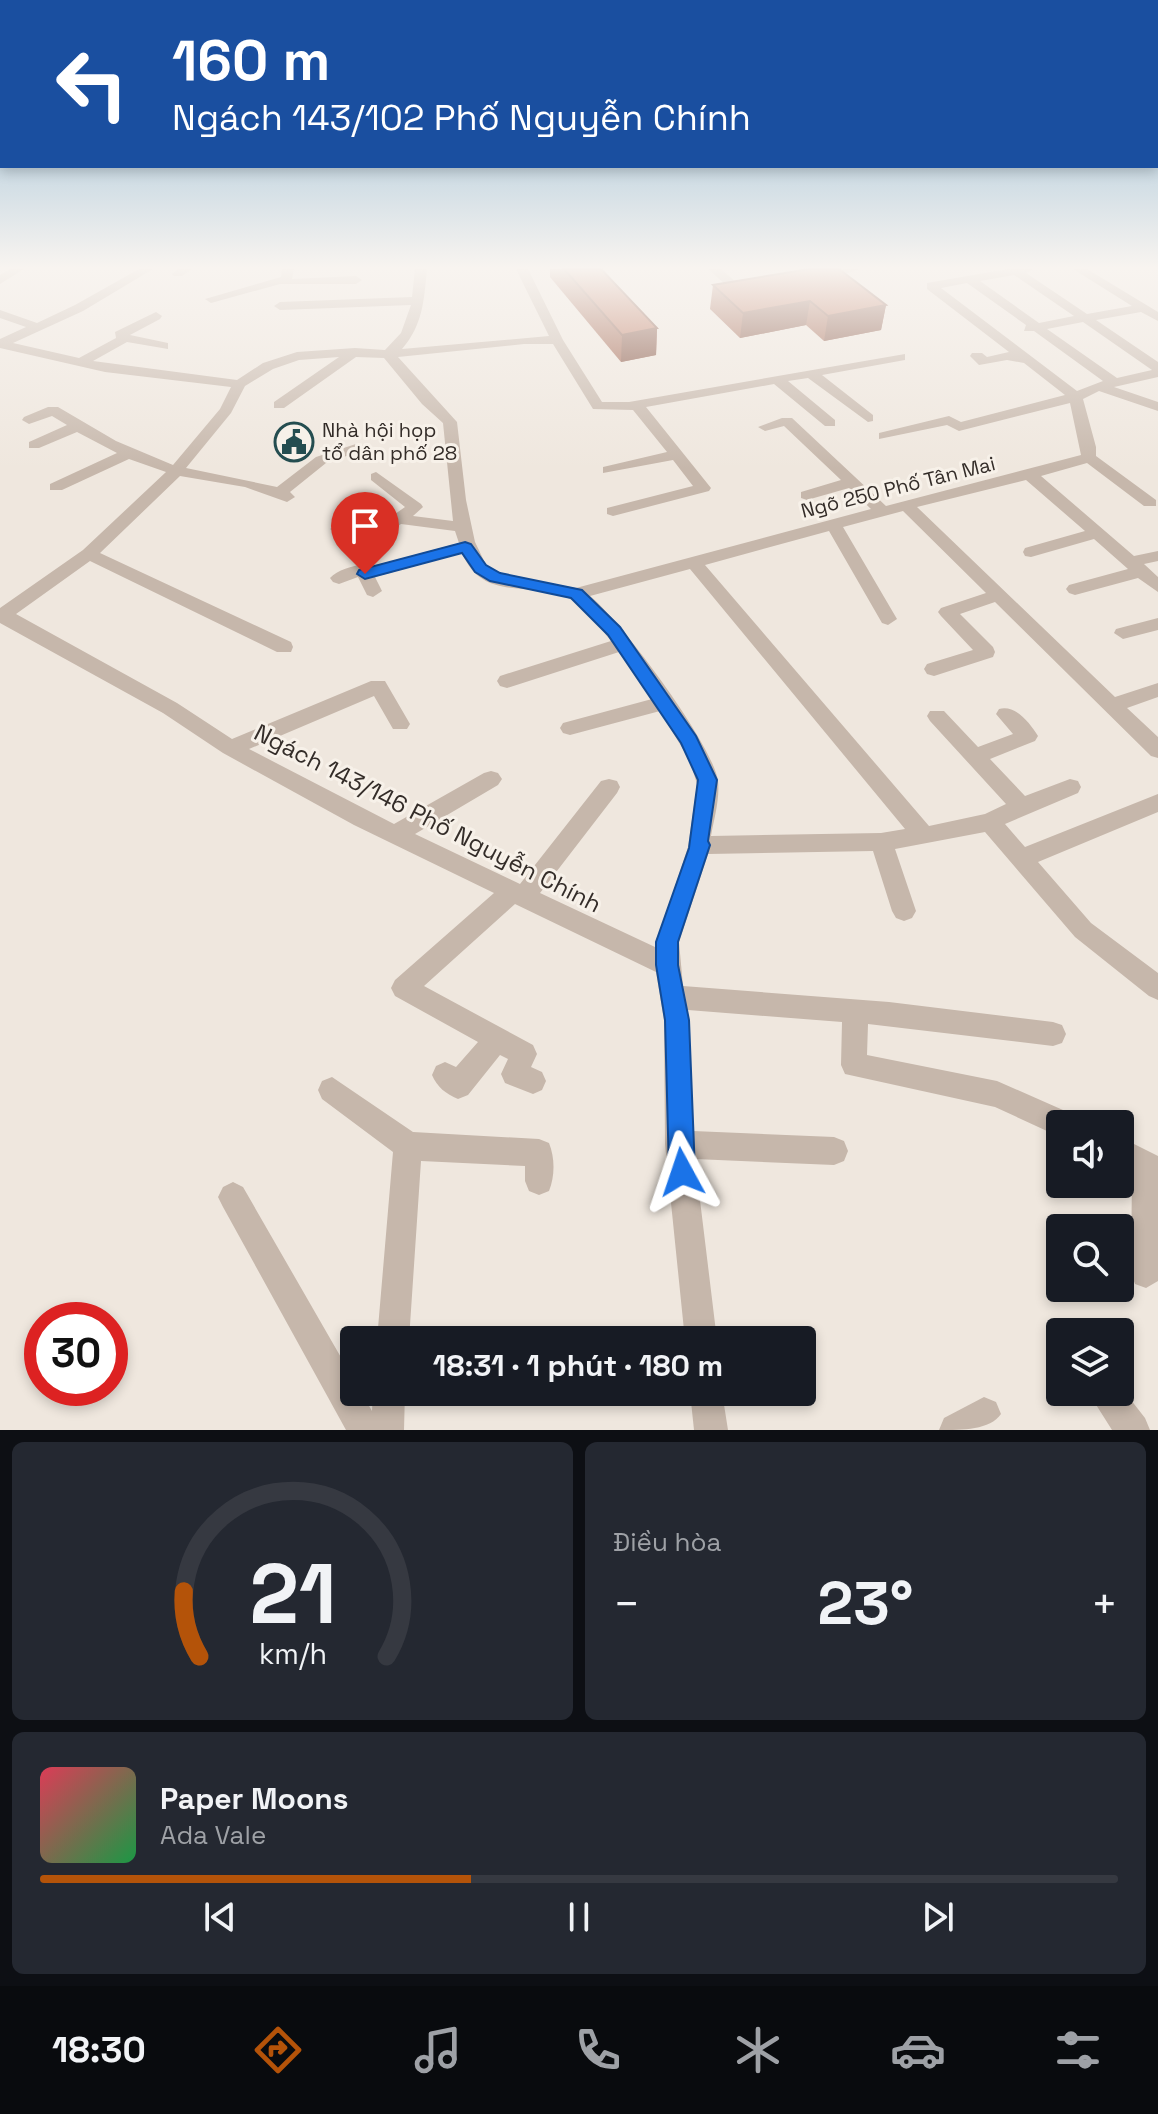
<!DOCTYPE html>
<html lang="vi">
<head>
<meta charset="utf-8">
<style>
  :root { --surface:#171b24; --page:#242831; --text:#f1f3f6; --muted:#9ea1a6; --line:#363941; --accent:#b45309 }
  body { margin:0; font-family:"Space Grotesk",sans-serif; background:var(--page); color:var(--text); height:100vh; display:flex; flex-direction:column; font-size:30px; white-space:nowrap }
  * { box-sizing:border-box; margin:0 }
  p { font-size:26px; color:var(--muted) }
  .icon { flex:none; width:44px; height:44px; fill:none; stroke:currentColor; stroke-width:2; stroke-linecap:round; stroke-linejoin:round }
  .map { position:relative; height:1430px; overflow:hidden }
  .drawer { display:flex; flex-direction:column; gap:12px; padding:12px; background:#0d0f14; flex:1 }
  .drawer>* { flex:none }
  .top-card { position:absolute; left:0px; top:0px; width:1158px; height:168px; box-shadow:0 4px 12px #0003; background:#1a4fa0; color:#fff; overflow:hidden }
  .fabs { position:absolute; left:1046px; top:1110px; display:grid; gap:16px }
  .fabs a { display:grid; place-items:center; width:88px; height:88px; border-radius:8px; background:var(--surface); box-shadow:0 4px 12px #0003; font-size:40px }
  .speed { position:absolute; left:24px; top:1302px; display:flex; gap:16px; font-size:40px; font-weight:700; text-align:center }
  .speed>* { display:grid; place-content:center; width:104px; height:104px; border-radius:50%; background:var(--surface); box-shadow:0 4px 12px #0003; line-height:1 }
  .speed .limit { border:12px solid #d22; background:#fff; color:#111 }
  .pin { position:absolute; display:grid; place-items:center; width:68px; height:68px; color:#fff; margin:-82px -34px; border-radius:50% 50% 50% 0; rotate:-45deg; box-shadow:0 0 8px #0007 }
  .pin .icon { rotate:45deg }
  .me { position:absolute; width:88px; margin:-44px; rotate:355deg; stroke-linejoin:round; filter:drop-shadow(0 0 6px #0008) }
  .turn { display:flex; align-items:center; gap:28px; height:168px; padding:0 40px; font-size:36px }
  .turn .icon { width:104px; height:104px; stroke-width:2.5 }
  .turn b { display:block; font-size:56px; line-height:68px }
  .big { font-size:60px; font-weight:600; line-height:1.1 }
  .drawer .card { flex:1; display:flex; flex-direction:column; justify-content:center; gap:12px; min-width:0; padding:0 28px; border-radius:12px; background:var(--page) }
  .drawer .dial { align-items:center; gap:0 }
  .dial svg { height:208px; overflow:visible; fill:none; stroke:var(--line); stroke-width:7; stroke-linecap:round; text-anchor:middle }
  .dial text { fill:var(--text); stroke:none }
  .song { display:flex; align-items:center; gap:24px }
  .cover { width:96px; height:96px; border-radius:12px; background:linear-gradient(135deg,hsl(350 70% 55%),hsl(140 70% 35%)) }
  .played { height:8px; border-radius:4px; background:linear-gradient(90deg,var(--accent) 40%,var(--line) 40%) }
  .keys { display:flex; justify-content:space-around; direction:ltr }
  .heat { display:flex; justify-content:space-between; align-items:center; font-size:44px; direction:ltr }
  .drawer .tiles { flex:1; display:grid; gap:12px; grid-template-columns:1fr 1fr }
  .card:last-child { grid-column:span 2 }
  .trip { position:absolute; left:340px; top:1326px; width:476px; height:80px; border-radius:8px; background:var(--surface); box-shadow:0 4px 12px #0003; font-weight:600; line-height:80px; text-align:center }
  .tabs { display:flex; height:128px; justify-content:space-around; align-items:center; background:#090b0e; color:var(--muted) }
  .tabs .icon { width:56px; height:56px }
  .tabs .current { color:var(--accent) }
  .tabs b { font-size:36px; color:var(--text) }
  .map>svg:first-child { display:block }
  .lines { fill:none; stroke-linecap:round; stroke-linejoin:round }
  .minor { fill:#c6b7ab; fill-rule:evenodd }
  .wall { fill:#9d5e48 }
  .shaded-wall { fill:#7f4c3b }
  .building { fill:#b66d54; stroke:#7f4c3b; stroke-width:2 }
  .route { fill:#1a73e8; stroke:#114b97; stroke-width:2 }
  .labels { text-anchor:middle; dominant-baseline:central; stroke-width:6; stroke-linejoin:round; paint-order:stroke }
  .far-poi-label { font-size:20px; fill:#342d29; stroke:#f7f1e9; text-anchor:start }
  .far-street-label { font-size:20px; fill:#342d29; stroke:#f7f1e9 }
  .street-label { font-size:24px; fill:#342d29; stroke:#f7f1e9 }
</style>
</head>
<body>
<div class="map">
<svg width="1158" height="1430" viewBox="0 0 1158 1430">
  <rect width="100%" height="100%" fill="#efe7de"/>
  <g class="lines">
    <g class="minor">
      <path d="M 10,269 L 24,269 L 0,284 L 0,275 Z"/>
      <path d="M 139,269 L 153,269 L 83,311 L 13,343 L 79,358 L 116,338 L 115,332 L 156,312 L 162,316 L 160,319 L 130,335 L 168,343 L 168,349 L 127,342 L 93,361 L 237,380 L 263,363 L 297,352 L 355,348 L 385,350 L 401,333 L 411,305 L 280,310 L 274,306 L 280,302 L 412,297 L 415,269 L 427,269 C 424,300 423,325 402,349 L 549,336 L 516,269 L 528,269 L 563,340 L 602,402 L 629,402 L 905,354 L 905,360 L 822,375 L 873,415 L 873,421 L 868,422 L 808,378 L 788,381 L 835,420 L 835,426 L 825,426 L 774,384 L 646,407 L 711,488 L 709,491 L 613,516 L 607,514 L 607,508 L 693,486 L 673,460 L 603,473 L 603,467 L 667,452 L 633,410 L 593,409 L 553,344 L 524,344 L 398,357 L 457,422 L 466,500 L 475,542 L 486,565 L 506,576 L 576,588 L 871,509 L 849,488 L 807,500 L 801,498 L 801,492 L 841,480 L 784,426 L 765,431 L 758,427 L 782,418 L 792,418 L 886,506 L 1081,455 L 1070,403 L 959,431 L 947,425 L 879,439 L 879,433 L 949,416 L 961,422 L 1065,395 L 1024,363 L 1007,360 L 979,365 L 970,356 L 972,353 L 982,353 L 987,357 L 1009,352 L 927,289 L 927,283 L 1008,269 L 1033,269 L 1026,273 L 1087,314 L 1132,306 L 1073,269 L 1087,269 L 1158,312 L 1158,321 L 1141,312 L 1096,320 L 1158,362 L 1158,377 L 1114,387 L 1158,402 L 1158,411 L 1099,391 L 1083,399 L 1096,447 L 1096,456 L 1156,500 L 1156,506 L 1144,506 L 1087,463 L 1041,476 L 1134,556 L 1158,551 L 1158,561 L 1144,564 L 1158,577 L 1158,592 L 1138,578 L 1075,595 L 1069,593 L 1066,589 L 1069,585 L 1128,569 L 1094,539 L 1031,557 L 1025,556 L 1023,552 L 1025,548 L 1085,531 L 1026,480 L 917,507 L 1115,697 L 1158,683 L 1158,697 L 1127,708 L 1158,737 L 1158,758 L 1151,756 L 995,602 L 960,614 L 993,647 L 995,652 L 993,657 L 934,676 L 927,674 L 924,669 L 927,664 L 973,650 L 941,616 L 938,612 L 941,608 L 986,593 L 903,511 L 843,527 L 897,619 L 888,625 L 882,623 L 829,531 L 705,565 L 929,826 L 985,814 L 1006,804 L 930,721 L 927,716 L 930,711 L 944,711 L 978,747 L 1013,734 L 996,714 L 999,709 C 1015,704 1030,723 1038,736 L 1035,741 L 990,759 L 1025,796 L 1070,779 L 1078,781 L 1081,787 L 1078,793 L 1005,824 L 1025,847 L 1158,794 L 1158,812 L 1038,862 L 1091,923 L 1158,973 L 1158,1000 L 1149,996 L 1075,937 L 985,832 L 895,849 L 916,911 L 912,918 L 904,921 L 896,918 L 892,911 L 873,851 L 708,854 L 679,942 L 683,986 L 889,1002 L 1053,1022 L 1062,1025 L 1066,1034 L 1062,1043 L 1053,1046 L 868,1024 L 867,1055 L 997,1081 L 1072,1114 L 1076,1124 L 1060,1124 L 1060,1137 L 995,1107 L 845,1074 L 841,1065 L 842,1022 L 688,1010 L 693,1131 L 834,1137 L 844,1141 L 848,1151 L 844,1161 L 834,1165 L 695,1159 L 717,1340 L 685,1340 L 665,1144 L 664,1020 L 656,972 L 515,904 L 424,986 L 533,1045 L 537,1054 L 531,1067 L 542,1072 L 546,1081 L 542,1090 L 533,1094 L 505,1083 L 501,1074 L 508,1059 L 500,1055 L 468,1095 L 458,1099 C 446,1094 437,1087 432,1075 L 436,1066 L 445,1062 L 456,1067 L 478,1042 L 395,996 L 391,988 L 395,980 L 494,893 L 354,825 L 223,753 L 163,713 L 0,623 L 0,608 L 83,550 L 166,472 L 129,459 L 62,490 L 50,490 L 50,484 L 117,453 L 77,432 L 39,448 L 29,448 L 29,442 L 67,425 L 52,416 L 29,424 L 22,420 L 24,417 L 48,407 L 58,407 L 116,441 L 173,465 L 220,409 L 231,387 L 105,372 L 0,348 L 0,339 L 26,327 L 0,318 L 0,310 L 37,323 L 75,305 ZM 1014,275 L 1074,316 L 1039,323 L 980,281 ZM 967,283 L 1026,325 L 1024,331 L 1034,331 L 1103,381 L 1077,391 L 941,288 ZM 1083,322 L 1152,370 L 1117,378 L 1047,329 ZM 339,357 L 274,402 L 274,408 L 284,408 L 356,357 L 384,358 L 422,404 L 443,423 L 453,521 L 413,516 L 423,507 L 421,504 L 376,472 L 371,474 L 371,480 L 405,507 L 361,538 L 338,524 L 330,529 L 361,551 L 401,524 L 455,531 L 459,543 L 370,567 L 363,564 C 353,566 337,570 330,578 L 333,582 L 339,584 L 358,577 L 367,595 L 373,597 L 382,591 L 375,577 L 462,553 C 483,603 529,580 566,597 C 585,605 599,626 611,641 L 500,676 L 497,681 L 500,686 L 507,688 L 619,652 L 652,699 L 563,723 L 560,728 L 563,733 L 570,735 L 660,711 L 690,761 L 697,784 L 688,847 L 655,947 L 540,893 L 617,793 L 620,787 L 617,781 L 609,779 L 601,781 L 520,884 L 415,834 L 498,785 L 502,779 L 498,773 L 491,771 L 484,773 L 394,824 L 249,749 L 374,696 L 393,729 L 407,729 L 410,724 L 385,681 L 371,681 L 232,739 L 177,703 L 16,614 L 90,561 L 277,652 L 291,652 L 293,647 L 291,642 L 100,553 L 180,476 L 245,487 L 287,502 L 295,497 L 290,492 L 326,463 L 364,450 L 366,447 L 359,443 L 316,457 L 277,487 L 186,468 L 231,413 L 245,386 L 273,369 L 299,360 ZM 690,569 L 905,829 L 881,833 L 711,836 C 714,819 720,799 718,781 C 713,744 620,620 590,596 Z"/>
      <path d="M 178,269 L 192,269 L 182,276 L 174,276 L 172,274 Z"/>
      <path d="M 282,269 L 294,269 L 292,279 L 356,276 L 362,280 L 356,284 L 280,284 L 211,303 L 205,299 L 281,277 Z"/>
      <path d="M 708,269 L 721,269 L 746,291 L 736,294 Z"/>
      <path d="M 816,269 L 861,269 L 837,276 Z"/>
      <path d="M 1158,618 L 1158,630 L 1123,639 L 1114,633 L 1116,629 Z"/>
      <path d="M 332,1077 L 413,1132 L 539,1139 L 549,1143 C 555,1158 555,1176 549,1191 L 539,1195 L 529,1191 L 525,1181 L 525,1166 L 421,1161 L 409,1340 L 377,1340 L 393,1152 L 322,1099 L 318,1090 L 322,1081 Z"/>
      <path d="M 1120,1137 L 1158,1156 L 1158,1281 L 1146,1288 L 1135,1284 L 1131,1273 L 1132,1173 L 1120,1166 Z"/>
      <path d="M 233,1182 L 243,1187 L 354,1380 L 354,1392 L 361,1392 L 372,1411 L 373,1392 L 405,1392 L 404,1430 L 346,1430 L 223,1207 L 218,1197 L 223,1187 Z"/>
      <path d="M 1120,1386 L 1145,1418 L 1150,1430 L 1112,1430 L 1088,1392 L 1120,1392 Z"/>
      <path d="M 690,1392 L 722,1392 L 728,1430 L 694,1430 Z"/>
      <path d="M 984,1397 L 996,1402 L 1001,1414 C 990,1430 963,1430 939,1430 L 944,1418 Z"/>
    </g>
  </g>
  <g class="wall">
    <path d="M 550,269 L 601,269 L 657,328 L 656,355 L 621,362 L 550,277 Z"/>
    <path d="M 713,285 L 886,305 L 881,330 L 824,341 L 806,325 L 740,338 L 710,309 Z"/>
  </g>
  <g class="shaded-wall">
    <path d="M 810,301 L 806,325 L 740,338 L 743,313 Z"/>
    <path d="M 886,305 L 881,330 L 824,341 L 828,316 Z"/>
    <path d="M 657,328 L 656,355 L 621,362 L 622,335 Z"/>
  </g>
  <g class="building">
    <path d="M 564,269 L 601,269 L 657,328 L 622,335 Z"/>
    <path d="M 809,269 L 839,269 L 886,305 L 828,316 L 810,301 L 743,313 L 713,285 Z"/>
  </g>
  <linearGradient id="sky" x2="0" y2="1"><stop stop-color="#7eaece"/><stop offset="0.57" stop-color="#f8f4f0"/><stop offset="1" stop-color="#f8f4f0" stop-opacity="0"/></linearGradient>
  <rect width="1158" height="469" fill="url(#sky)"/>
  <path class="route" d="M 465,542 L 471,544 L 486,565 L 500,573 L 582,590 L 620,627 L 696,736 L 717,780 L 708,841 L 710,845 L 678,942 L 678,965 L 689,1020 L 695,1172 L 691,1181 L 682,1185 L 673,1181 L 669,1172 L 665,1020 L 656,965 L 656,942 L 689,848 L 698,780 L 681,743 L 608,635 L 571,598 L 490,581 L 475,572 L 462,553 L 365,579 L 357,574 L 359,570 Z"/>
  <defs>
    <symbol id="civic-ring" viewBox="-11 -11 22 22"><circle r="9.5" fill="#f7f1e9" stroke="#244d50" stroke-width="1.5"/><path d="M-.6-6.5H3V-4.5H.6V-3L4-1V1h2V6H-6V1h2V-1L-.6-3ZM-1.2 2.5V6h2.4V2.5Z" fill="#244d50"/></symbol>
  </defs>
  <g fill-rule="evenodd">
    <use href="#civic-ring" x="272" y="420" width="44" height="44"/>
  </g>
  <g class="labels">
    <g class="far-poi-label">
      <text x="322" y="430">Nhà hội họp<tspan x="322" dy="23">tổ dân phố 28</tspan></text>
    </g>
    <g class="far-street-label">
      <text transform="translate(898 487) rotate(-14)">Ngõ 250 Phố Tân Mai</text>
    </g>
    <g class="street-label">
      <text transform="translate(428 818) rotate(27)">Ngách 143/146 Phố Nguyễn Chính</text>
    </g>
  </g>
</svg>
<div class="fabs">
<a><svg class="icon" aria-label="sound" viewBox="0 0 24 24"><path d="M4 9h4l5-4v14l-5-4H4zM17 9q2 3 0 6"/></svg></a>
<a><svg class="icon" aria-label="search" viewBox="0 0 24 24"><circle cx="10" cy="10" r="6"/><path d="M15 15l6 6"/></svg></a>
<a><svg class="icon" aria-label="layers" viewBox="0 0 24 24"><path d="M12 4l9 5-9 5-9-5zM3 14l9 5 9-5"/></svg></a>
</div>
<div class="speed"><div class="limit">30</div></div>
<div class="pin" style="left:365px;top:574px;background:#d93025"><svg class="icon" aria-label="arrive" viewBox="0 0 24 24"><path d="M6 21V4h12l-3 4 3 4H6"/></svg></div>
<svg class="me" style="left:682px;top:1172px" viewBox="-20 -20 40 40"><path d="M0-17L14 15 0 8-14 15z" fill="#1a73e8" stroke="#fff" stroke-width="4"/></svg>
<div class="trip">18:31 · 1 phút · 180 m</div>
<div class="top-card">
<div class="turn"><svg class="icon" aria-label="left" viewBox="0 0 24 24"><path d="M17 20v-9H6M10 6l-5 5 5 5"/></svg><div><b>160 m</b>Ngách 143/102 Phố Nguyễn Chính</div></div>
</div>
</div>
<section class="drawer">
<div class="tiles">
<div class="card dial"><svg viewBox="0 0 100 80">
<path d="M14 69A42 42 0 1 1 86 69"/>
<path d="M14 69A42 42 0 0 1 8 44" stroke="#b45309"/>
<text x="50" y="56" font-size="32" font-weight="700">21</text>
<text x="50" y="72" font-size="11">km/h</text>
</svg></div>
<div class="card"><p>Điều hòa</p>
<div class="heat"><a>−</a><b class="big">23°</b><a>+</a></div>
</div>
<div class="card">
<div class="song"><i class="cover"></i><div><b>Paper Moons</b><p>Ada Vale</p></div></div>
<div class="played"></div>
<div class="keys"><svg class="icon" aria-label="previous" viewBox="0 0 24 24"><path d="M18 5L8 12l10 7zM5 5v14"/></svg><svg class="icon" aria-label="pause" viewBox="0 0 24 24"><path d="M8 5v14M16 5v14"/></svg><svg class="icon" aria-label="next" viewBox="0 0 24 24"><path d="M6 5l10 7-10 7zM19 5v14"/></svg></div>
</div>
</div>
</section>
<nav class="tabs">
<b>18:30</b>
<svg class="icon current" aria-label="directions" viewBox="0 0 24 24"><path d="M12 3l9 9-9 9-9-9zM9 14v-3h6M13 9l2 2-2 2"/></svg>
<svg class="icon" aria-label="music" viewBox="0 0 24 24"><path d="M9 18V5l10-2v13"/><circle cx="6" cy="18" r="3"/><circle cx="16" cy="16" r="3"/></svg>
<svg class="icon" aria-label="phone" viewBox="0 0 24 24"><path d="M5 4h4l2 5-3 2q2 4 5 5l2-3 5 2v4C11 20 4 13 5 4z"/></svg>
<svg class="icon" aria-label="climate" viewBox="0 0 24 24"><path d="M12 3v18M4 7l16 10M4 17L20 7"/></svg>
<svg class="icon" aria-label="car" viewBox="0 0 24 24"><path d="M5 17H2v-5l4-1 3-4h7l3 4 3 1v5h-3M9 17h6M6 11h13"/><circle cx="7" cy="17" r="2"/><circle cx="17" cy="17" r="2"/></svg>
<svg class="icon" aria-label="filters" viewBox="0 0 24 24"><path d="M4 7h16M4 17h16"/><circle cx="9" cy="7" r="2"/><circle cx="15" cy="17" r="2"/></svg>
</nav>
</body>
</html>
